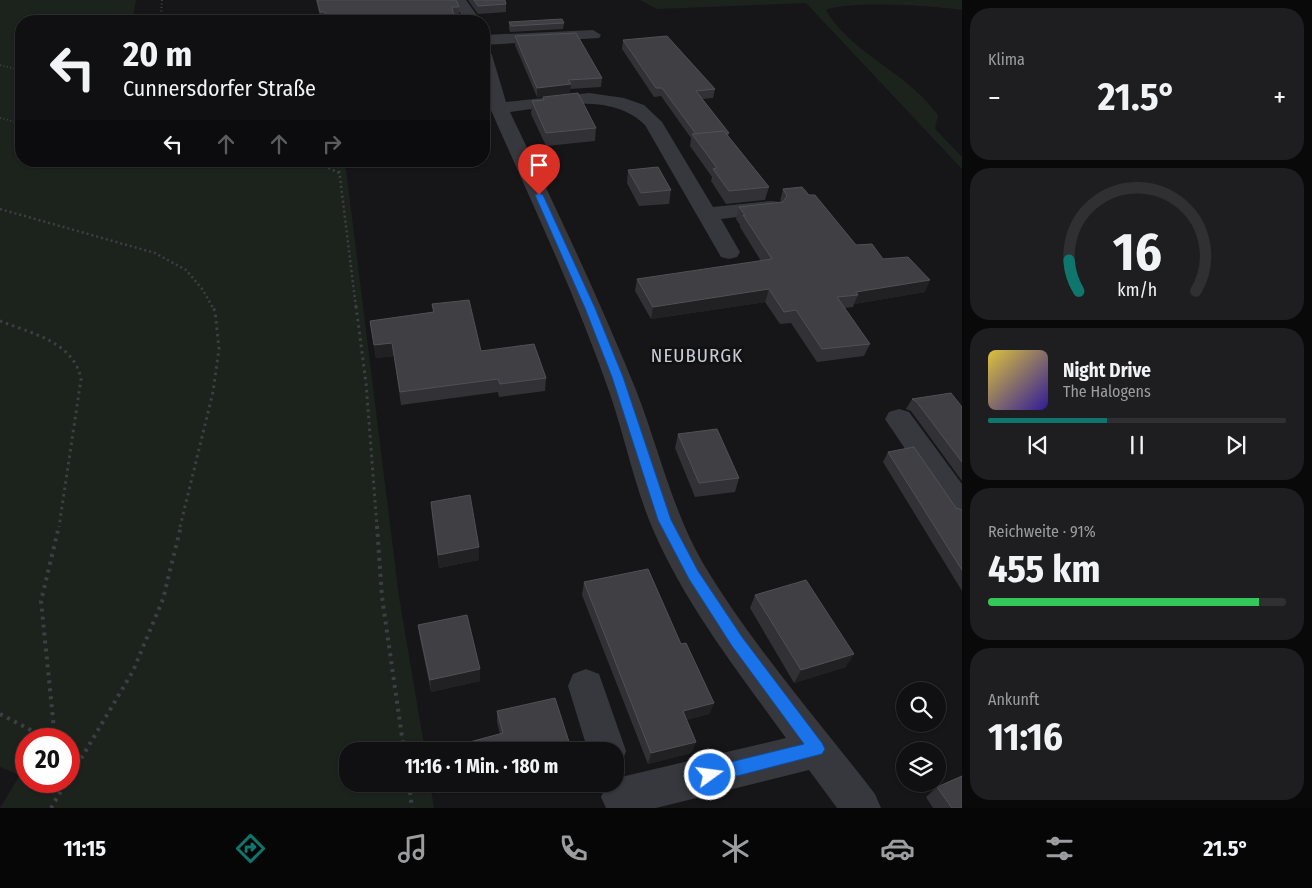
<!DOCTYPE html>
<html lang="de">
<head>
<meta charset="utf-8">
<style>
  :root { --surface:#101012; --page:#1e1e20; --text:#f1f3f6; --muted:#9c9d9f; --line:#303032; --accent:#0f766e }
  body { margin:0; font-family:"Fira Sans Condensed",sans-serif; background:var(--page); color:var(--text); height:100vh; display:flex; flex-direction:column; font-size:19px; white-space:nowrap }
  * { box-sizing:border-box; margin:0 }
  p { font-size:16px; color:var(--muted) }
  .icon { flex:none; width:28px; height:28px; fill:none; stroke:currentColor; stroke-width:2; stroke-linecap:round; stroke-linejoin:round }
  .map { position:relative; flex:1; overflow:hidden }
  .side { display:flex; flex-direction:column; gap:8px; padding:8px; background:#09090a; width:350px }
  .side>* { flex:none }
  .guide { position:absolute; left:15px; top:15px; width:475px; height:152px; border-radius:20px; box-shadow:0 1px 4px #0004,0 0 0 1px var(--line); background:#101012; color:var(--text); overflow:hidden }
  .tools { position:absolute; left:896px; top:682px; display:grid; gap:10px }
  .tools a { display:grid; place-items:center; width:50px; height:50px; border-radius:50%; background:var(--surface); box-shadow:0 1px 4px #0004,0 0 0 1px var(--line); font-size:25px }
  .speed { position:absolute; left:15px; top:728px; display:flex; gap:10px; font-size:25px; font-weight:700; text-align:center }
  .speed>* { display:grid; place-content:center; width:65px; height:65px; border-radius:50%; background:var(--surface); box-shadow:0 1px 4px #0004,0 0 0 1px var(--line); line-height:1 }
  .speed .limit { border:8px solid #d22; background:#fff; color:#111 }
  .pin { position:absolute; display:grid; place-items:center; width:42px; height:42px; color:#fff; margin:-51px -21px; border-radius:50% 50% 50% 0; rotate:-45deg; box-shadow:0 0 5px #0007 }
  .pin .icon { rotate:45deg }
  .me { position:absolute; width:55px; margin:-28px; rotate:76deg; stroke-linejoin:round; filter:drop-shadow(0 0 4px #0008) }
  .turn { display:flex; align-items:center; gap:18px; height:105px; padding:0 25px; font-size:22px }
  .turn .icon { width:65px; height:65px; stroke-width:2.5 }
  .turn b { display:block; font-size:35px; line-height:42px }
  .lanes { display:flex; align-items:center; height:48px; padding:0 25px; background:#0003; justify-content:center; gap:25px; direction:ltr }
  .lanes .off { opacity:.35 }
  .big { font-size:38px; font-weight:700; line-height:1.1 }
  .side .card { flex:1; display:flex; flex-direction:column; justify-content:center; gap:8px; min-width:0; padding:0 18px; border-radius:20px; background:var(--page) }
  .side .dial { align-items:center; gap:0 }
  .dial svg { height:130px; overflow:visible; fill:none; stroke:var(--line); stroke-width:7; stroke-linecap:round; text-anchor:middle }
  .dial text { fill:var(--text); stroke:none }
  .song { display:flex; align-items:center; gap:15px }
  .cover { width:60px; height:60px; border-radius:8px; background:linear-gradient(135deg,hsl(50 70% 55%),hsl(250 70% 35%)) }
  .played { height:5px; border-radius:2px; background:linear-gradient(90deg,var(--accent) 40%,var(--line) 40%) }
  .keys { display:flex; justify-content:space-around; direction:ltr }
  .heat { display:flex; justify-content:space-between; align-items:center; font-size:28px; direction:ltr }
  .charge { height:8px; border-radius:4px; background:linear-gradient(90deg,#34c759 91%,var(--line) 0) }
  .trip { position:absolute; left:339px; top:742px; width:285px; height:50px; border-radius:20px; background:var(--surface); box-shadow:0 1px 4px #0004,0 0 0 1px var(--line); font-weight:700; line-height:50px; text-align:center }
  .tab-bar { display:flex; height:80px; justify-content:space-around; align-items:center; background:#060607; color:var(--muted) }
  .tab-bar .icon { width:35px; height:35px }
  .tab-bar .selected { color:var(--accent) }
  .tab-bar b { font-size:22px; color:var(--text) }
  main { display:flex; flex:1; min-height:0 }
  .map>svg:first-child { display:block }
  .green { fill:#1c231d; fill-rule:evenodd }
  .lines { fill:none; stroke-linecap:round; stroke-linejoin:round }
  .path-far3 { stroke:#3d3f44; stroke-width:2; stroke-dasharray:1 2.5; stroke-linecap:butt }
  .path-far2 { stroke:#3d3f44; stroke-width:2.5; stroke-dasharray:2 3; stroke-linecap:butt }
  .path-far1 { stroke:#3d3f44; stroke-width:3; stroke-dasharray:2.5 4; stroke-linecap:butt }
  .path { stroke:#3d3f44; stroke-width:4; stroke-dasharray:3 5; stroke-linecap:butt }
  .minor { fill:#37383d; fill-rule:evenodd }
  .wall { fill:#323236 }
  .shaded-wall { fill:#212124 }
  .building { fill:#3f3f44; stroke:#4f5156 }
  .route { fill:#1a73e8; stroke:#114b97 }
  .labels { text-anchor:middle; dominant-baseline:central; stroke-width:5; stroke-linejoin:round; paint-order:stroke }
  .neighbourhood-label { font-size:19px; letter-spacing:1px; fill:#c9ccd4; stroke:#111113 }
</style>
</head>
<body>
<main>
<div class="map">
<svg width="962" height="808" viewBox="0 0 962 808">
  <rect width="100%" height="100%" fill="#161618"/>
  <g class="green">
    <path d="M 0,0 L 136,0 L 132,21 L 21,21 L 21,161 L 345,161 L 399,597 L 425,751 L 348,751 L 348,784 L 430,784 L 434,808 L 0,808 L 20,775 L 0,767 ZM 26,739 L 69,739 L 69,781 L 26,781 Z"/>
    <path d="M 640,0 L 962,0 L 962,10 C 936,6 848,0 826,10 C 846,46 892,67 920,95 C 927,101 932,108 938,115 L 935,129 L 962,157 L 962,169 L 806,3 L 657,9 Z"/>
  </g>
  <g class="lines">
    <g class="path-far3">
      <path d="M 161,15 L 162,0"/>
      <path d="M 0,65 L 21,70"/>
      <path d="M 0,118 L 21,123"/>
    </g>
    <g class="path-far2">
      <path d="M 315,161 L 339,173"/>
      <path d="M 338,161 L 356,308"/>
      <path d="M 0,209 L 155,253 L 186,270 L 203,290 L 213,308"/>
    </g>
    <g class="path-far1">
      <path d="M 356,306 L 366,383 L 377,527"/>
      <path d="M 0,321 C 31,333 74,342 81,379 L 59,527"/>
      <path d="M 180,527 L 213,392 L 219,349 L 215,311 L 212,306"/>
    </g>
    <g class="path">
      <path d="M 377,526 L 382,597 L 404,751"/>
      <path d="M 0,714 L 48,739"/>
      <path d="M 55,739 L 41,601 L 59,526"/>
      <path d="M 69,749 L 82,756"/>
      <path d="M 69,779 L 133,671 L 163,599 L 181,526"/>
      <path d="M 409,784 L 412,808"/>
      <path d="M 51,808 L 67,781"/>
    </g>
    <g class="minor">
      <path d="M 452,0 L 466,0 L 481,21 L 465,21 Z"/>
      <path d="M 593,30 L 601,35 L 599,38 L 484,45 L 484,35 Z"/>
      <path d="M 484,50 L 490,51 L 492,55 L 506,102 L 589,93 L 624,98 L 644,105 L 662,122 L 713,207 L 771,201 L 779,202 L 782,207 L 779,212 L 771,213 L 721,219 L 740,252 L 737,257 L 729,259 L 721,257 L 645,125 C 610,91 554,107 510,112 C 554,204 598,296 636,390 C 659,449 672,510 704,565 C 752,645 818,720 875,794 L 881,808 L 837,808 L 809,770 L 656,808 L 606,808 L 601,797 L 607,784 L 615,784 L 615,780 L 621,777 L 786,738 C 736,669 681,599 649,520 C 633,479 624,435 610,394 C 576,296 532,203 490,108 L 484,85 Z"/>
      <path d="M 899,409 L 909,412 L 962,484 L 962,520 L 951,517 L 885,419 L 889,412 Z"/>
      <path d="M 586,669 L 599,674 L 626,751 L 621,765 L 615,767 L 615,751 L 588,751 L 568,686 L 573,674 Z"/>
    </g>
  </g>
  <g class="wall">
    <path d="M 316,0 L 456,0 L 459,7 L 459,15 L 454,16 L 455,21 L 321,21 Z"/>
    <path d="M 468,0 L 505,0 L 506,4 L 506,12 L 478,14 Z"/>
    <path d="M 509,22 L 564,23 L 563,29 L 510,32 L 509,28 Z"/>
    <path d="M 515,36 L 602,78 L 601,87 L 570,89 L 570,93 L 537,97 L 515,45 Z"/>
    <path d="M 623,40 L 715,89 L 713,98 L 702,99 L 729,133 L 728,136 L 769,187 L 765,200 L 726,204 L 711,181 L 712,177 L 690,146 L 691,138 L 661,96 L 654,97 L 622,49 Z"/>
    <path d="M 543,97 L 596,128 L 595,141 L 546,146 L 531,114 L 532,101 L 543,100 Z"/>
    <path d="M 628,170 L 671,190 L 669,204 L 639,206 L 627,183 Z"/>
    <path d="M 783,189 L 809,195 L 856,245 L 883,259 L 925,292 L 854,304 L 853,307 L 844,308 L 870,344 L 864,356 L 817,362 L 791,323 L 780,324 L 765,302 L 651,319 L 635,291 L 637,279 L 761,261 L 740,227 L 740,225 L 736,219 L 739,207 L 781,202 L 780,201 Z"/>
    <path d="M 432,304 L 481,351 L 546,378 L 545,391 L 499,397 L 498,392 L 401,405 L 394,356 L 376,358 L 370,321 L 433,313 Z"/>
    <path d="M 912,399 L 962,407 L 962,481 L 911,411 L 906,409 Z"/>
    <path d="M 678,434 L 739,478 L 735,492 L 695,497 L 675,448 Z"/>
    <path d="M 888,452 L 956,508 L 962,510 L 962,591 L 883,462 Z"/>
    <path d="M 431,502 L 479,560 L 439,568 L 432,516 Z"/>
    <path d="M 584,582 L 681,644 L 714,703 L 709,714 L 686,720 L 696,742 L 691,753 L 648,764 L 582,595 Z"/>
    <path d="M 755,595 L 846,667 L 794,683 L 750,608 Z"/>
    <path d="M 418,625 L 480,669 L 480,681 L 431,692 L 420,638 Z"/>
    <path d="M 497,711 L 572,751 L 466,751 L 466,743 L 500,734 L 497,722 Z"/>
    <path d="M 937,787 L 962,808 L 933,808 L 926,797 Z"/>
  </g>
  <g class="shaded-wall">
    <path d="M 571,84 L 570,93 L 537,97 L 537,88 Z"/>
    <path d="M 930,280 L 925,292 L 854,304 L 858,295 L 856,292 Z"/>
    <path d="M 769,289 L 765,302 L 651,319 L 653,307 Z"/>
    <path d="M 392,343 L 394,356 L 376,358 L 374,345 Z"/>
    <path d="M 479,547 L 479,560 L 439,568 L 438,555 Z"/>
    <path d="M 854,654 L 846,667 L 794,683 L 801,670 Z"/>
    <path d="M 480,669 L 480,681 L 431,692 L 430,680 Z"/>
    <path d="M 714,703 L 709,714 L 678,722 L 683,711 Z"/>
    <path d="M 696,742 L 691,753 L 648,764 L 651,753 Z"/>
    <path d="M 475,784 L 505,784 L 475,791 Z"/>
  </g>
  <g class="building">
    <path d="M 317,0 L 456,0 L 459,7 L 452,7 L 455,21 L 328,21 L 325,12 L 320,12 Z"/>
    <path d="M 474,0 L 505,0 L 506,4 L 478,6 Z"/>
    <path d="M 562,19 L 564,23 L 511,26 L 509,22 Z"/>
    <path d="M 576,33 L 602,78 L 568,80 L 571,84 L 537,88 L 515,36 Z"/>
    <path d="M 667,36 L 715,89 L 696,91 L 729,133 L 726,134 L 724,131 L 696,134 L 662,88 L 656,88 L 623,40 Z"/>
    <path d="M 578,93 L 596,128 L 546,133 L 532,101 L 544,100 L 543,97 Z"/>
    <path d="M 724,131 L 769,187 L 729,191 L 713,169 L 717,168 L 692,134 Z"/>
    <path d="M 658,167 L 671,190 L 641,193 L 628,170 Z"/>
    <path d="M 802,187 L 809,195 L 815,195 L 856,245 L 872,244 L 883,259 L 908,257 L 930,280 L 856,292 L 858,295 L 837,297 L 870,344 L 822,349 L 796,310 L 784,312 L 769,289 L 653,307 L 637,279 L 772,259 L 743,215 L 745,215 L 739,207 L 783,202 L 787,196 L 783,189 Z"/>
    <path d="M 469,300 L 481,351 L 534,344 L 546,378 L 500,384 L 498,379 L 400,392 L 392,343 L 374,345 L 370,321 L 434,312 L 432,304 Z"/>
    <path d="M 951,393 L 962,407 L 962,462 L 916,401 L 912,399 Z"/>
    <path d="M 717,429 L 739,478 L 699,483 L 678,434 Z"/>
    <path d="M 914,447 L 956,508 L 962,510 L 962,570 L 888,452 Z"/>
    <path d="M 470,495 L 479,547 L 438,555 L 431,502 Z"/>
    <path d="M 648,569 L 681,644 L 686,643 L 714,703 L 683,711 L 696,742 L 651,753 L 584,582 Z"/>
    <path d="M 806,580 L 854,654 L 801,670 L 755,595 Z"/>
    <path d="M 467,615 L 480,669 L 430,680 L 418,625 Z"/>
    <path d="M 555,698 L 572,751 L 468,751 L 466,743 L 503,733 L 497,711 Z"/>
    <path d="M 962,776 L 962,808 L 952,808 L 937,787 Z"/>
  </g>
  <path class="route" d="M 539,193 L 543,195 L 595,308 L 623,377 L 671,520 L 698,571 L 742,637 L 822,743 L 825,749 L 822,754 L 710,783 L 705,781 L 702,775 L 705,769 L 710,767 L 804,744 L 732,646 L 689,579 L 658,520 L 612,377 L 585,308 L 535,195 Z"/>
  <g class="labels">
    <g class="neighbourhood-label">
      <text x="697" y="355">NEUBURGK</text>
    </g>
  </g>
</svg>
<div class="tools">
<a><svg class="icon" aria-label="search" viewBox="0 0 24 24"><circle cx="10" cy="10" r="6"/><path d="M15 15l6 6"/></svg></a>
<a><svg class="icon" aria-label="layers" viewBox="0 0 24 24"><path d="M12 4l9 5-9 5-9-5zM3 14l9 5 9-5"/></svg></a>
</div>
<div class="speed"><div class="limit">20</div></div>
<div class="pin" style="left:539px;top:195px;background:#d93025"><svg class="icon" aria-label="arrive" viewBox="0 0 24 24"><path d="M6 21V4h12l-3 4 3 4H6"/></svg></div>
<svg class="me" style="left:710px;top:775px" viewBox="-20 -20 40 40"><circle r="17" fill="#1a73e8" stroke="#fff" stroke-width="3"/><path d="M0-11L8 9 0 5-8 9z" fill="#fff"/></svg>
<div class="trip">11:16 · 1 Min. · 180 m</div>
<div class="guide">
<div class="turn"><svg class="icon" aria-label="left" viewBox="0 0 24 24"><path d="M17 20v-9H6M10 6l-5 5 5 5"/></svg><div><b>20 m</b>Cunnersdorfer Straße</div></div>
<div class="lanes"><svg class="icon" aria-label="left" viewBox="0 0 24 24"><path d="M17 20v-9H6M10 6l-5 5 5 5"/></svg><svg class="icon off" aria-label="ahead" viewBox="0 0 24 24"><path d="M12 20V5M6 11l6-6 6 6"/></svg><svg class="icon off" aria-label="ahead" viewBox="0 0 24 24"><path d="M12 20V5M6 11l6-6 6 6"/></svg><svg class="icon off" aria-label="right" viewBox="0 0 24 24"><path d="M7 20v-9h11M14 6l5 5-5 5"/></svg></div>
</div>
</div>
<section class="side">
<div class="card"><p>Klima</p>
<div class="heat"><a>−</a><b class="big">21.5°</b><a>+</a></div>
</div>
<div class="card dial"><svg viewBox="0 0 100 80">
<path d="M14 69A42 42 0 1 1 86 69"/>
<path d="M14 69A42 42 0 0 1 8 50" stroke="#0f766e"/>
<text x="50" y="56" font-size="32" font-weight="700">16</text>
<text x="50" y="72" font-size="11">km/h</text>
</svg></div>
<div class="card">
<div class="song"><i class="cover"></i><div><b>Night Drive</b><p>The Halogens</p></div></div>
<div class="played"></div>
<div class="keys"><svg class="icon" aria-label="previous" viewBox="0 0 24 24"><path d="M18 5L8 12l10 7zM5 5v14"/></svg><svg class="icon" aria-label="pause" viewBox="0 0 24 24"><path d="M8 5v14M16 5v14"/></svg><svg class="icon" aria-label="next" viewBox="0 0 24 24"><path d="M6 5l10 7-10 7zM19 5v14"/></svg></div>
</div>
<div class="card"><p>Reichweite · 91%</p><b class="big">455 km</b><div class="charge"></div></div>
<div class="card"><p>Ankunft</p><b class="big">11:16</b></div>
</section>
</main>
<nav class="tab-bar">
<b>11:15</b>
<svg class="icon selected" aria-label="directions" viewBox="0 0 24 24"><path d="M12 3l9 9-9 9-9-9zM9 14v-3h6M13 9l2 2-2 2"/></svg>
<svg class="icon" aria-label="music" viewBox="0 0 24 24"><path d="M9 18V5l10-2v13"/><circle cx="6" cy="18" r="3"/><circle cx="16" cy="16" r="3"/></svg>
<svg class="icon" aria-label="phone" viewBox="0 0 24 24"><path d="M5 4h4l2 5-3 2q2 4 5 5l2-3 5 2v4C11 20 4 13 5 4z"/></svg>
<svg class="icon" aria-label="climate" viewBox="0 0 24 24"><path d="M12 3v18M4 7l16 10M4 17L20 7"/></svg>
<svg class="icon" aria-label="car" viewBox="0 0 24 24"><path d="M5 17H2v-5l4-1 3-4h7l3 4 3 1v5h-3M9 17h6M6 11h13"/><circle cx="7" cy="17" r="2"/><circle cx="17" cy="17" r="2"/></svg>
<svg class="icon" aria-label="filters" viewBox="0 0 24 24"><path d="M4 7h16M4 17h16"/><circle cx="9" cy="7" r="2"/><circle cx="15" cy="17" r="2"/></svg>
<b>21.5°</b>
</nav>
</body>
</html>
